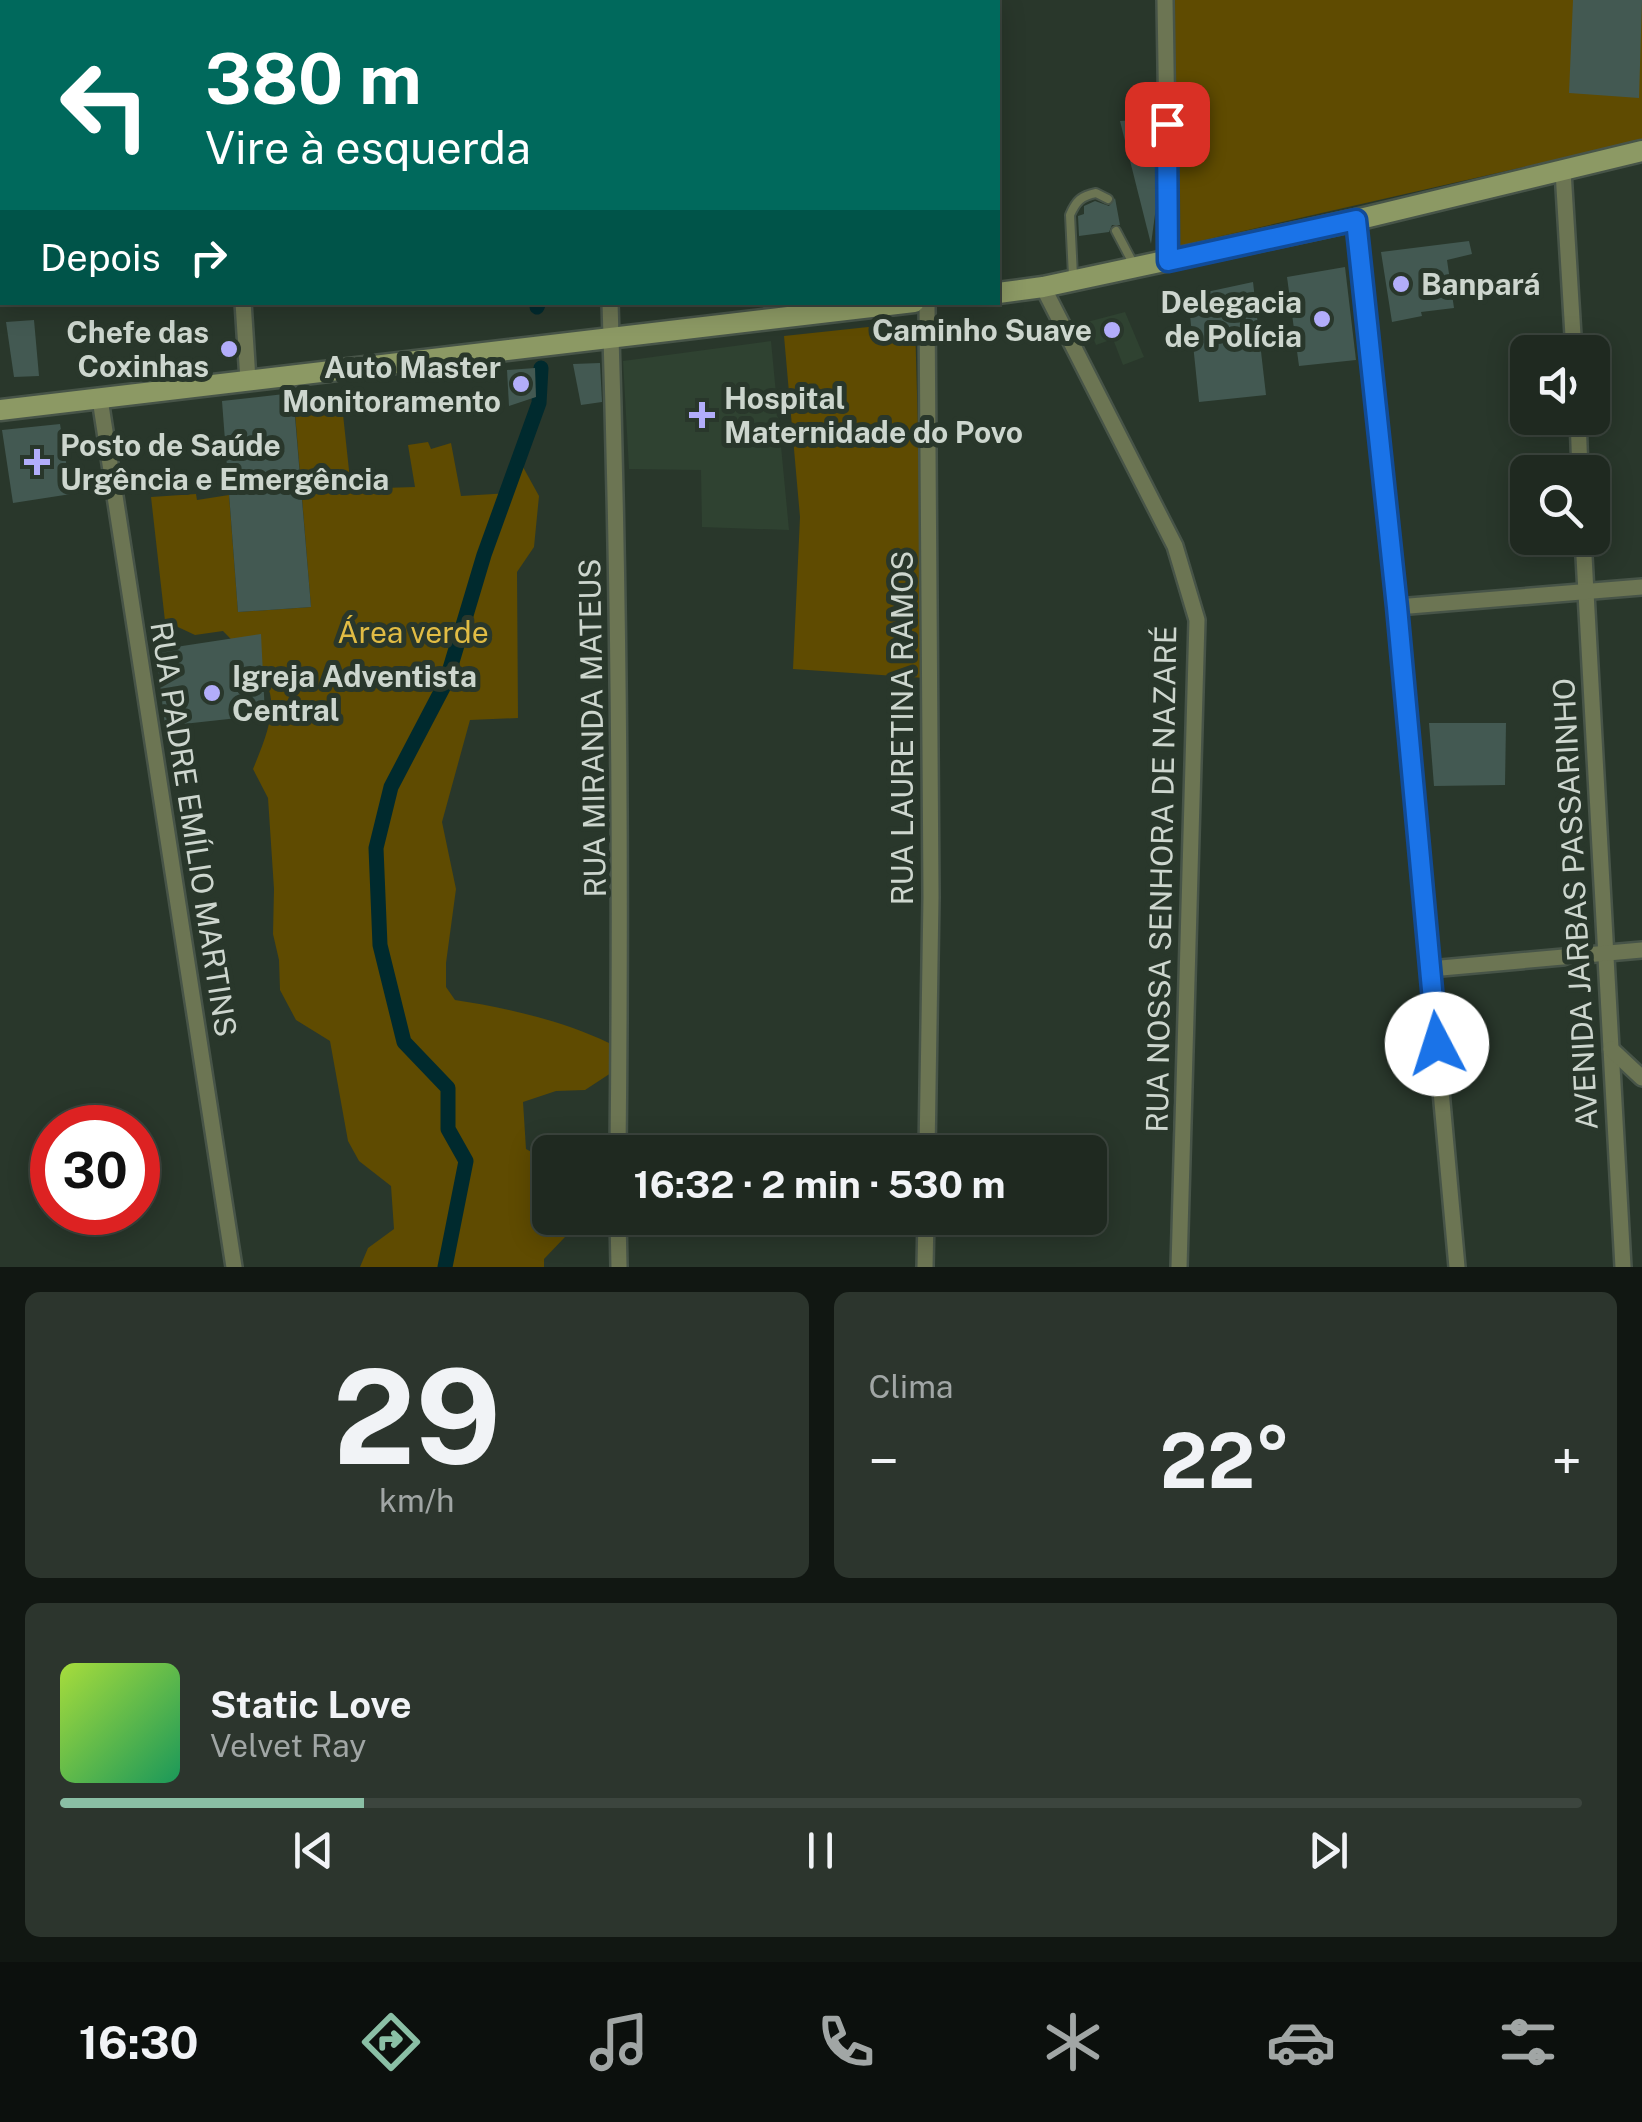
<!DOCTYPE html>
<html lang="pt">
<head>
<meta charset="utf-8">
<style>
  :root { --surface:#1f2920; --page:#2c352d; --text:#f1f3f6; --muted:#a1a6a5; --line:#3c453e; --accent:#8abfa5 }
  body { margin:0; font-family:"Public Sans",sans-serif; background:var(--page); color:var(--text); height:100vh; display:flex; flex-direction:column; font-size:38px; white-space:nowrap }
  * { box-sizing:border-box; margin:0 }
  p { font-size:32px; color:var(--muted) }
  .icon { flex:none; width:55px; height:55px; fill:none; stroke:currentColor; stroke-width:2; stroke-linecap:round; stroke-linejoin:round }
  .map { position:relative; height:1267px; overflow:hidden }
  .panel { display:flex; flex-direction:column; gap:25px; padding:25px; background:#111712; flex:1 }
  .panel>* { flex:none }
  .banner { position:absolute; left:0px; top:0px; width:1000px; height:305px; box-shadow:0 5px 25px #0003,0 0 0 2px var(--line); background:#00695c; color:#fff; overflow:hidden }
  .tools { position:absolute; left:1510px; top:335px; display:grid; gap:20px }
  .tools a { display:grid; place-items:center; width:100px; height:100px; border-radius:15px; background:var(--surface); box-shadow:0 5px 25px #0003,0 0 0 2px var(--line); font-size:50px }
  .speed { position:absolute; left:30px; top:1105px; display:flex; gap:20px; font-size:50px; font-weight:700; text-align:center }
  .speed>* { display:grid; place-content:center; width:130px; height:130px; border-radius:50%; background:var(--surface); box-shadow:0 5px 25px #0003,0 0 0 2px var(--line); line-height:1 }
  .speed .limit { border:15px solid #d22; background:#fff; color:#111 }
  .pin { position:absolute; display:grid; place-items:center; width:85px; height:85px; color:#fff; margin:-42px; border-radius:20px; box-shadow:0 5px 15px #0006 }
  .me { position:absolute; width:110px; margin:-55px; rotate:355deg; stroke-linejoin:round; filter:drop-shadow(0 0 8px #0008) }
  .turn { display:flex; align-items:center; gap:35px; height:210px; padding:0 40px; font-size:45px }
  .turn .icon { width:130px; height:130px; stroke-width:2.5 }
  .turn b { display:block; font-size:70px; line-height:85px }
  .then { display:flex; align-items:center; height:95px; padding:0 40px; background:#0003; gap:20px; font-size:38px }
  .big { font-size:75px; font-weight:700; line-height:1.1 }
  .panel .card { flex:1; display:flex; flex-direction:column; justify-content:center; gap:15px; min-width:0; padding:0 35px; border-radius:15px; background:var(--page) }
  .panel .dial { align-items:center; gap:0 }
  .dial b { font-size:130px; line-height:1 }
  .song { display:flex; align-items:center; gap:30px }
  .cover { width:120px; height:120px; border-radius:15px; background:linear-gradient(135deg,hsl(80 70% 55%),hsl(150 70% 35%)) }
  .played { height:10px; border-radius:5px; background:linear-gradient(90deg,var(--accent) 20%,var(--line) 20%) }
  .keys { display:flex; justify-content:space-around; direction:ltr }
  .heat { display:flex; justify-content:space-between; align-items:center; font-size:55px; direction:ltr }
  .panel .tiles { flex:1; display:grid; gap:25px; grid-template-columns:1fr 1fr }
  .card:last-child { grid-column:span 2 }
  .trip { position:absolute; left:532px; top:1135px; width:575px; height:100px; border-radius:15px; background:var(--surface); box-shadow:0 5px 25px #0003,0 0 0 2px var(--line); font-weight:700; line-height:100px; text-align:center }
  .menu { display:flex; height:160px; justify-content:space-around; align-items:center; background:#0c100d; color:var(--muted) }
  .menu .icon { width:70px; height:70px }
  .menu .current { color:var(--accent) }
  .menu b { font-size:45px; color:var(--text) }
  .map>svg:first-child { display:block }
  .built { fill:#2f4231 }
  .green { fill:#5f4b01 }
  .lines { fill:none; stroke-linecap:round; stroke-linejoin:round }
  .canal { stroke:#002a2e; stroke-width:15 }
  .building { fill:#435952 }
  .lane-casing { stroke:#475448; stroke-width:12 }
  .street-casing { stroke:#475448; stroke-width:20 }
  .secondary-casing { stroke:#475448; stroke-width:25 }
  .lane { stroke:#6c7553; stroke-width:8 }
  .street { stroke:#6c7553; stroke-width:15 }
  .secondary { stroke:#8c9964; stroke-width:20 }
  .route-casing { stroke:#114b97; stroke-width:25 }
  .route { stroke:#1a73e8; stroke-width:18 }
  .poi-dot { fill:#b2adfa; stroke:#29372b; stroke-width:4 }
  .labels { text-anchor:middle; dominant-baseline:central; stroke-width:10; stroke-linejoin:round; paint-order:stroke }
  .poi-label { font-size:30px; font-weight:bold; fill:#cdd6ce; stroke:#29372b; text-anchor:start }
  .park-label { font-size:30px; fill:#e1bc44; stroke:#29372b }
  .street-label { font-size:30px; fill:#cdd6ce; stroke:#29372b }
</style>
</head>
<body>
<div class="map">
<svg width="1642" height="1267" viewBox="0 0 1642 1267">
  <rect width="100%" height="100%" fill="#29372b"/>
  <g class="built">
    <path d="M 1125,312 L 1144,357 L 1123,365 L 1113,339 L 1096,345 L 1087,322 Z"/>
    <path d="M 771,341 L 789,530 L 702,527 L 701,470 L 629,469 L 623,361 Z"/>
  </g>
  <g class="green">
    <path d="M 1174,0 L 1642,0 L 1642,140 L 1173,247 Z"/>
    <path d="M 915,322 L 925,678 L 793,669 L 800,517 L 784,336 Z"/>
    <path d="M 342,405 L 351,489 L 415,487 L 408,445 L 428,442 L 431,449 L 451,443 L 461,496 L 510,493 L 523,467 L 539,496 L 534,547 L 517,572 L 518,718 L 470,720 L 442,822 L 456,889 L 446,963 L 446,987 L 455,1000 C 507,1008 561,1020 609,1043 L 611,1073 L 585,1090 L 556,1091 L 523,1102 L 526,1149 L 550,1162 L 550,1218 L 565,1218 L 565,1237 L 544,1259 L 544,1267 L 360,1267 L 368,1248 L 394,1229 L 391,1186 L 359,1161 L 348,1141 L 330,1041 L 296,1020 L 280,990 L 279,960 L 273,934 L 274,889 L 268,798 L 253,769 C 284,695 277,686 223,631 L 195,635 L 165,621 L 151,497 L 196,494 L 197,500 L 229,495 L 238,612 L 311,607 L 295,413 Z"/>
  </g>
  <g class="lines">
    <g class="canal">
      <path d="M 847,2 L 849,0"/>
      <path d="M 537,307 L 539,302"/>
      <path d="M 445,1267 L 466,1161 L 448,1129 L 448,1088 L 404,1042 L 380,945 L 376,848 L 391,787 L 446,682 L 484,555 L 539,403 L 541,368"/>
    </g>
  </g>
  <g class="building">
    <path d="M 1573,0 L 1642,0 L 1639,98 L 1569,93 Z"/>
    <path d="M 1156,119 L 1157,200 L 1151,244 L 1120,121 Z"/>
    <path d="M 1115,198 L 1120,225 L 1112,225 L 1109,232 L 1079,236 L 1078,216 L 1084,214 L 1084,206 L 1095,201 L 1109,206 Z"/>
    <path d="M 1469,241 L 1472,254 L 1447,260 L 1454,308 L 1421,312 L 1422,316 L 1392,322 L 1381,252 Z"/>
    <path d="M 1345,267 L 1356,360 L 1299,366 L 1287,277 Z"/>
    <path d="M 1253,282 L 1266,395 L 1199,402 L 1188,296 Z"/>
    <path d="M 34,320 L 39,376 L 14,377 L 6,322 Z"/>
    <path d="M 600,363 L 602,402 L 581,405 L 573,364 Z"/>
    <path d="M 535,368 L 536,397 L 509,406 L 507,370 Z"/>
    <path d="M 293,393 L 311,607 L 238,612 L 222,401 Z"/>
    <path d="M 60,424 L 71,494 L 13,503 L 2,430 Z"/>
    <path d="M 261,634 L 265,715 L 165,726 L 156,650 Z"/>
    <path d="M 1429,723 L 1506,723 L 1505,785 L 1434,786 Z"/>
  </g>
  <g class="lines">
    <defs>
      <g id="lane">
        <path d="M 1116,231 L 1135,267"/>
        <path d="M 1073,276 L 1070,215 C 1076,201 1081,196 1096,193 L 1108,199"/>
      </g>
      <g id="street">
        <path d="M 226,0 L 226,2"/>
        <path d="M 600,0 L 600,2"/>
        <path d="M 921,0 L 921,2"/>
        <path d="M 1165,0 L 1169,261"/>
        <path d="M 1563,171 L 1574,352"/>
        <path d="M 1356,220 L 1397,607 L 1457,1267"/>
        <path d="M 1043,287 L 1175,546 L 1197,620 L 1179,1267"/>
        <path d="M 243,302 L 248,380"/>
        <path d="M 610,302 C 619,586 621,869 618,1152"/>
        <path d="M 927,302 L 931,897 L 927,1152"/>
        <path d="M 100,399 L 234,1267"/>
        <path d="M 1578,418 L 1580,472"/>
        <path d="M 1583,538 L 1623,1267"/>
        <path d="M 1397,607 L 1642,587"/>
        <path d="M 1430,969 L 1642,950"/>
        <path d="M 1611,1049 L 1642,1078"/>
        <path d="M 618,1218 L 619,1267"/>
        <path d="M 925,1267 L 926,1218"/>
      </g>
      <g id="secondary">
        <path d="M 998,293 L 1043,287 L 1356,220 L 1642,151"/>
        <path d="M 0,410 L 914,302"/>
      </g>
    </defs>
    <use href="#lane" class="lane-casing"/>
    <use href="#street" class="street-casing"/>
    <use href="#secondary" class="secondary-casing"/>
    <use href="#lane" class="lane"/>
    <use href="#street" class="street"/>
    <use href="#secondary" class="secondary"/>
  </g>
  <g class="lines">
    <defs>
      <path id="route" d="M 1167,124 L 1168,261 L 1356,220 L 1397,607 L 1437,1044"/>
    </defs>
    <use href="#route" class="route-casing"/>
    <use href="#route" class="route"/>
  </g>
  <g class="poi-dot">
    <circle cx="1401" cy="284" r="10"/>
    <circle cx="1322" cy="319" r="10"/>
    <circle cx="1112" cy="330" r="10"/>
    <circle cx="229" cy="349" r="10"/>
    <circle cx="521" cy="384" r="10"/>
    <path d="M697 400h10v10h10v10h-10v10h-10v-10h-10v-10h10z"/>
    <path d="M32 447h10v10h10v10h-10v10h-10v-10h-10v-10h10z"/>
    <circle cx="212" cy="693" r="10"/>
  </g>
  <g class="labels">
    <g class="poi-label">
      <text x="1421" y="284">Banpará</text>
      <text x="1302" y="302" text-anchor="end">Delegacia<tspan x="1302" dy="34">de Polícia</tspan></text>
      <text x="1092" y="330" text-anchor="end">Caminho Suave</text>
      <text x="209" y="332" text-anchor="end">Chefe das<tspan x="209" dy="34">Coxinhas</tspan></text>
      <text x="501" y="367" text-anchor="end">Auto Master<tspan x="501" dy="34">Monitoramento</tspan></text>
      <text x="724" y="398">Hospital<tspan x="724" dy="34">Maternidade do Povo</tspan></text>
      <text x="60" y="445">Posto de Saúde<tspan x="60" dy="34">Urgência e Emergência</tspan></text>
      <text x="232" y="676">Igreja Adventista<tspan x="232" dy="34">Central</tspan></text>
    </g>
    <g class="park-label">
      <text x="413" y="632">Área verde</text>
    </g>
    <g class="street-label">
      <text transform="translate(592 728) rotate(-91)">RUA MIRANDA MATEUS</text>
      <text transform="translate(902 728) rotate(-90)">RUA LAURETINA RAMOS</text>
      <text transform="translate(194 829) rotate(81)">RUA PADRE EMÍLIO MARTINS</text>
      <text transform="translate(1161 879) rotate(-89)">RUA NOSSA SENHORA DE NAZARÉ</text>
      <text transform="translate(1575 904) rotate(-93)">AVENIDA JARBAS PASSARINHO</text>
    </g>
  </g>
</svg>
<div class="tools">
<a><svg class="icon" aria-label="sound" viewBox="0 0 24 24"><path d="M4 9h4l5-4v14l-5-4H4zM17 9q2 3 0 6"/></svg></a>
<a><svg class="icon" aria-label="search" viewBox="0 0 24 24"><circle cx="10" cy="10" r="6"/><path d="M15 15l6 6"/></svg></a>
</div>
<div class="speed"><div class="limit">30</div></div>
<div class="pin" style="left:1167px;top:124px;background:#d93025"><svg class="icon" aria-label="arrive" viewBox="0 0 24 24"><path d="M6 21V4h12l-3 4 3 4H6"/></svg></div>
<svg class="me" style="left:1437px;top:1044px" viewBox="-20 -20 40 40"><circle r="19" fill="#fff"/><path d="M0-13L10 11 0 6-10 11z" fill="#1a73e8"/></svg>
<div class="trip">16:32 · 2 min · 530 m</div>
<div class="banner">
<div class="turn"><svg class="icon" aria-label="left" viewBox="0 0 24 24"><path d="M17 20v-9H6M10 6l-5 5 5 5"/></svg><div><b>380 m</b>Vire à esquerda</div></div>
<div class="then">Depois<svg class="icon" aria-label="right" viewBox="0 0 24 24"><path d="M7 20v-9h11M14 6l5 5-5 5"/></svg></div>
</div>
</div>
<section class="panel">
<div class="tiles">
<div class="card dial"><b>29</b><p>km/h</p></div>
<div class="card"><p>Clima</p>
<div class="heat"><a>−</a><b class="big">22°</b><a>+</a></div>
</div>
<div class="card">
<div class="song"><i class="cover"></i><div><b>Static Love</b><p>Velvet Ray</p></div></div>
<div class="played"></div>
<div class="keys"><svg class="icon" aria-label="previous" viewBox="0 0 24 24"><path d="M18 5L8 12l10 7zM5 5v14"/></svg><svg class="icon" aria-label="pause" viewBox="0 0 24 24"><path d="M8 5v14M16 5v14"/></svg><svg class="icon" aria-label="next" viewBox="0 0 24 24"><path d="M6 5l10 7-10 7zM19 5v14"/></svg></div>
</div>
</div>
</section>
<nav class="menu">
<b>16:30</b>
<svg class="icon current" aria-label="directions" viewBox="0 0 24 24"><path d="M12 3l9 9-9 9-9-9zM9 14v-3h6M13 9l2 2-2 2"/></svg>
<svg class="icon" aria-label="music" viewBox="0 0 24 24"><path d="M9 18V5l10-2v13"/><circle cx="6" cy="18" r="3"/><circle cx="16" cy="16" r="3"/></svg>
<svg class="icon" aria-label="phone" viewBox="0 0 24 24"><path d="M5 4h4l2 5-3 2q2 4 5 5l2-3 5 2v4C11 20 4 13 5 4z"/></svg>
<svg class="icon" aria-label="climate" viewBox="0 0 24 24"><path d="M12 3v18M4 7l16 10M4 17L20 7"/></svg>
<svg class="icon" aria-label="car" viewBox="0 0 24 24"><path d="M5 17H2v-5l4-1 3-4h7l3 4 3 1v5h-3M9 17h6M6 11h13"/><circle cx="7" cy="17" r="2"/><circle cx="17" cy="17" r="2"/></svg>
<svg class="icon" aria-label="filters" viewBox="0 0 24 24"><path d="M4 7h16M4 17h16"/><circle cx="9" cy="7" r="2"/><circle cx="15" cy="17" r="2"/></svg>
</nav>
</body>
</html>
